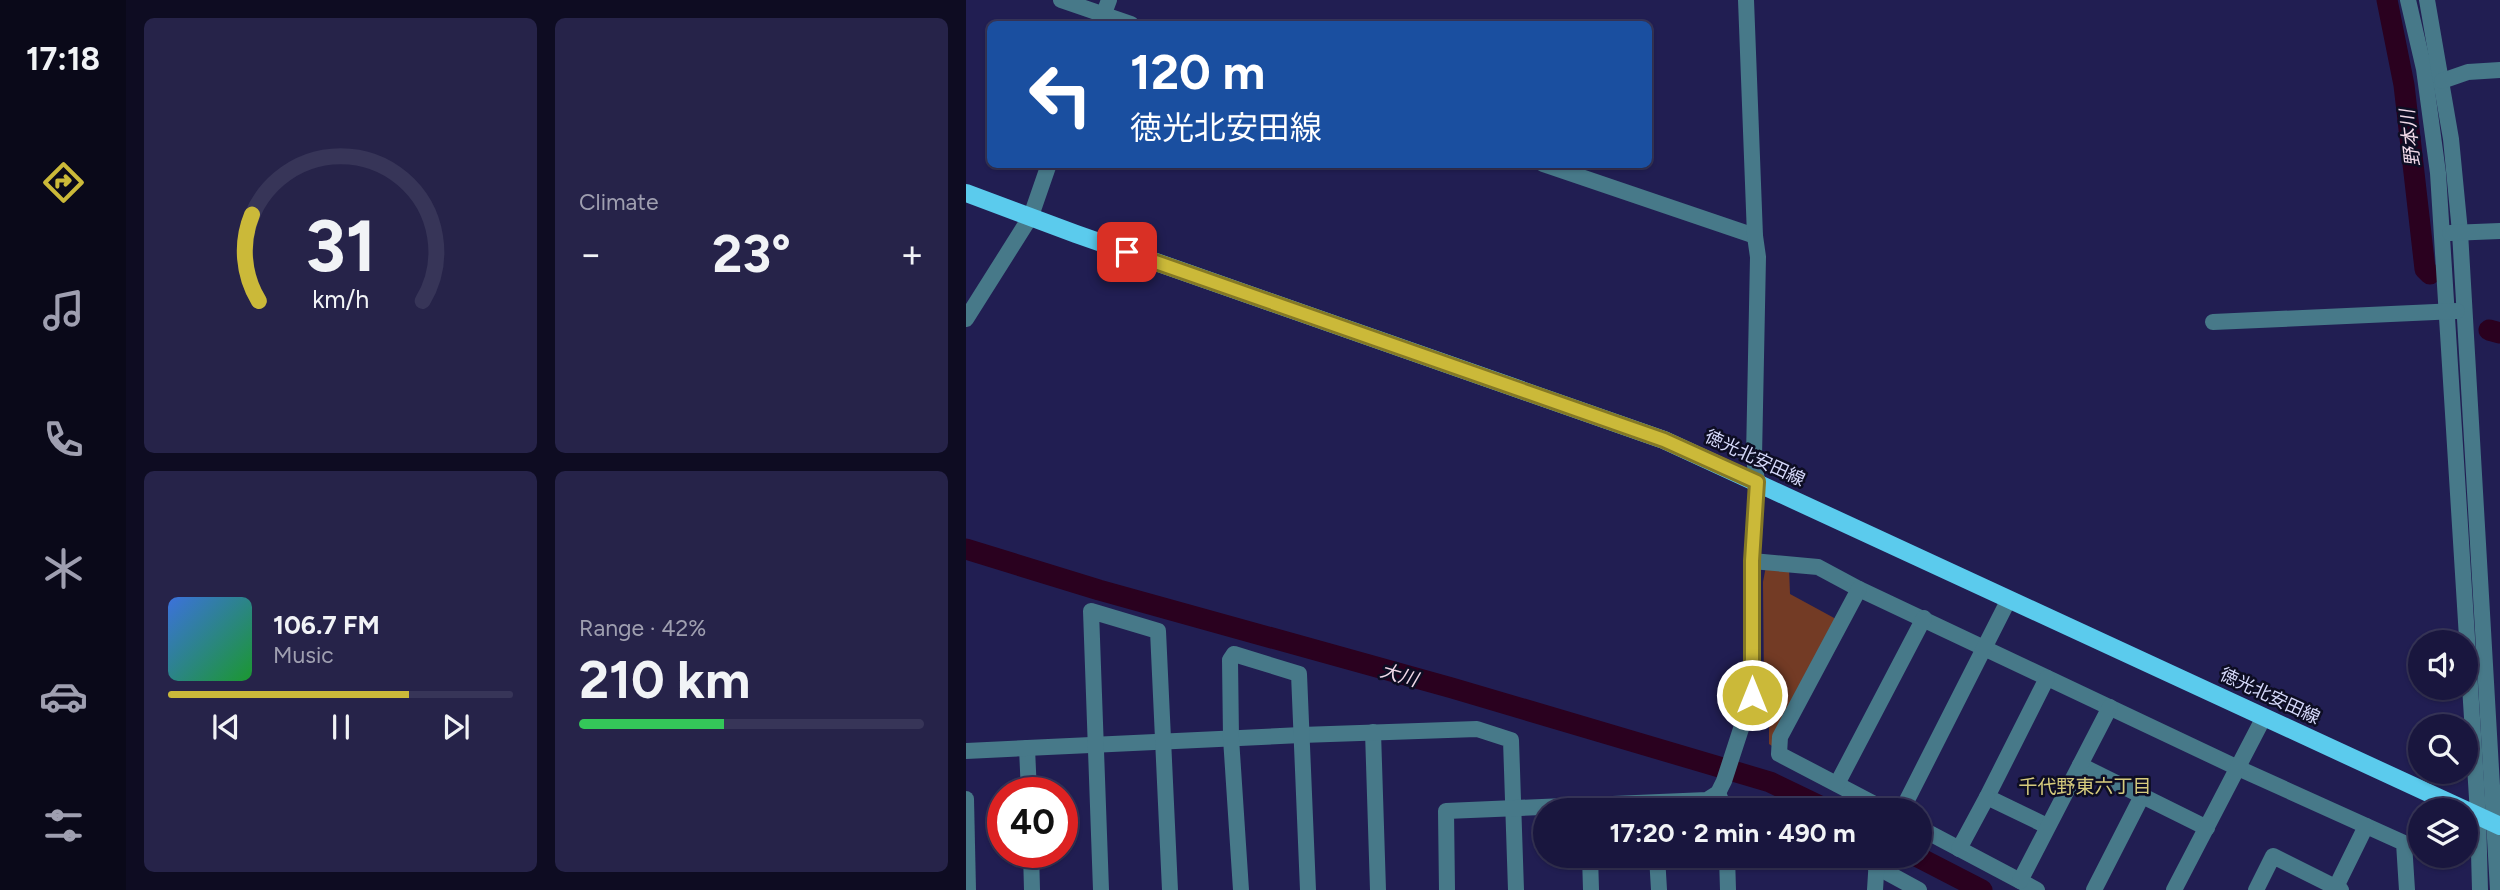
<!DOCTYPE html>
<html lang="en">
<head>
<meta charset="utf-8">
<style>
  :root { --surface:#19163e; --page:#262349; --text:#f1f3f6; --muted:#9f9fb0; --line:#373558; --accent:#cbb939 }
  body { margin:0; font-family:Figtree,"Noto Sans JP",sans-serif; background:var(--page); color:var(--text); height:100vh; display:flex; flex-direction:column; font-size:26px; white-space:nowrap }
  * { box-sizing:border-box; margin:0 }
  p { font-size:23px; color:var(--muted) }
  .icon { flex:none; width:38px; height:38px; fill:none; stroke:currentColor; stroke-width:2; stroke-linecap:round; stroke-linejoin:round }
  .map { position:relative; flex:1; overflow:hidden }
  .side { display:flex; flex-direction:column; gap:18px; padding:18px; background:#0e0c22; width:840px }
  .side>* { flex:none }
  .guide { position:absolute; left:21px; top:21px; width:665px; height:147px; border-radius:10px; box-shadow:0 2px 5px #0004,0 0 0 2px var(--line); background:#1a4fa0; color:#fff; overflow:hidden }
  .tools { position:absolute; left:1442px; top:630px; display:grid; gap:14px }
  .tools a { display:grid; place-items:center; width:70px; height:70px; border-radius:50%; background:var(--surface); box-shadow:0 2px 5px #0004,0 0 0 2px var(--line); font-size:35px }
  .speed { position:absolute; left:21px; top:777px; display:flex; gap:14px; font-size:35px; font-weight:700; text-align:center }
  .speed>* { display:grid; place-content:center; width:91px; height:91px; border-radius:50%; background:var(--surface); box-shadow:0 2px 5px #0004,0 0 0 2px var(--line); line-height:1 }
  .speed .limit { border:10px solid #d22; background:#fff; color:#111 }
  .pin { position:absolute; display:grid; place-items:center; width:60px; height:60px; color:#fff; margin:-30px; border-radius:14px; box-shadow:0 4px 10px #0006 }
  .me { position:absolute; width:77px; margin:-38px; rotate:0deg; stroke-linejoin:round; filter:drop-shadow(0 0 5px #0008) }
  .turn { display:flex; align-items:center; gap:24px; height:147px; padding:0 28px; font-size:32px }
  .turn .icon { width:91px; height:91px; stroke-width:2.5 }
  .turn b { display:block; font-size:49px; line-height:60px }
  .big { font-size:52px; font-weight:700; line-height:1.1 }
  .side .card { flex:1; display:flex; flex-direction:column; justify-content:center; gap:10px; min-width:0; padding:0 24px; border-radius:10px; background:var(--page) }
  .side .dial { align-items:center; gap:0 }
  .dial svg { height:182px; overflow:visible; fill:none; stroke:var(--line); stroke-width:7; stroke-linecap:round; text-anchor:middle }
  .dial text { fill:var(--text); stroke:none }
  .song { display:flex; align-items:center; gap:21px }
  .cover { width:84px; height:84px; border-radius:10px; background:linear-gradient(135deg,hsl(220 70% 55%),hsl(130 70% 35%)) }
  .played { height:7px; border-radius:4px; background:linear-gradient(90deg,var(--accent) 70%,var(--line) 70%) }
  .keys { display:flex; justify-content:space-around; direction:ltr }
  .heat { display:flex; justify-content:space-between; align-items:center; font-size:38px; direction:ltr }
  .charge { height:10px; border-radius:5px; background:linear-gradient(90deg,#34c759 42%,var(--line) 0) }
  .side .tiles { flex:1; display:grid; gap:18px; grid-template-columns:repeat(2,1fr) }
  .trip { position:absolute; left:567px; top:798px; width:399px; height:70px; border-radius:35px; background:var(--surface); box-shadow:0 2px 5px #0004,0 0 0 2px var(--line); font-weight:700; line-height:70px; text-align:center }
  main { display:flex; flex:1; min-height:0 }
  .dock { display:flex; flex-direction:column; width:126px; justify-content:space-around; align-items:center; background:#0a0919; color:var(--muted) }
  .dock .icon { width:49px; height:49px }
  .dock .on { color:var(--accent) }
  .dock b { font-size:32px; color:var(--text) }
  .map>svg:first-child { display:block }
  .green { fill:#733b25 }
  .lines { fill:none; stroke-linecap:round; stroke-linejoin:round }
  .river { stroke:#2a011f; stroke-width:21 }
  .minor { stroke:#477989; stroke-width:16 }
  .major { stroke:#5bcbed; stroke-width:18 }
  .route-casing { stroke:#847825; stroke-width:18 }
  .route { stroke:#cbb939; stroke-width:12 }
  .labels { text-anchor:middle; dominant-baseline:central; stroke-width:5; stroke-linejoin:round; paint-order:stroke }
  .street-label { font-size:18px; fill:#d6d9fa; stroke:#0d0d23 }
  .water-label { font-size:19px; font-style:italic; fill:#f1d9e8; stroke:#0d0d23 }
  .neighbourhood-label { font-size:19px; fill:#d6cb7d; stroke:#0d0d23 }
</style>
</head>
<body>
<main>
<nav class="dock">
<b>17:18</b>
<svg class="icon on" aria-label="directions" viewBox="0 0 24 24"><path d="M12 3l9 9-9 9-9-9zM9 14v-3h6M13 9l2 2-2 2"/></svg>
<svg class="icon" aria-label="music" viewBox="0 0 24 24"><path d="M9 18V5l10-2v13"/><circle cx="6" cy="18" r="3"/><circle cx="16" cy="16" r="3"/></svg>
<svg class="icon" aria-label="phone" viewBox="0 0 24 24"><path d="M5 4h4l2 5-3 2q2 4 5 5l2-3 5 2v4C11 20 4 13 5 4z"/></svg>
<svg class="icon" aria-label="climate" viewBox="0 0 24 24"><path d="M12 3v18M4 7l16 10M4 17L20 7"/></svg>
<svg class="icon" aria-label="car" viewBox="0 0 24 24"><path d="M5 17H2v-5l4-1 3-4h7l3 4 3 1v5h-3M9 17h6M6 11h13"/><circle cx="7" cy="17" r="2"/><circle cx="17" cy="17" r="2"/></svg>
<svg class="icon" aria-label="filters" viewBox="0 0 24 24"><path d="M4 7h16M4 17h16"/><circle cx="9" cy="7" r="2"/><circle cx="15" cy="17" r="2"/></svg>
</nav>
<section class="side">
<div class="tiles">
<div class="card dial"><svg viewBox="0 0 100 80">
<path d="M14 69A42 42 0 1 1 86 69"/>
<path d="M14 69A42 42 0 0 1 11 31" stroke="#cbb939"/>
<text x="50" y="56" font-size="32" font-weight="700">31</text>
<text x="50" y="72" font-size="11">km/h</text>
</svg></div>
<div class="card"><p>Climate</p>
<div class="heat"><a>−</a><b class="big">23°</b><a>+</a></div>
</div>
<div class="card">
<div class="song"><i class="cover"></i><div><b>106.7 FM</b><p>Music</p></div></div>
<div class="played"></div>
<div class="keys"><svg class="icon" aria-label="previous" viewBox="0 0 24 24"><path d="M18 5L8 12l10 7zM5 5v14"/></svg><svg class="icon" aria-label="pause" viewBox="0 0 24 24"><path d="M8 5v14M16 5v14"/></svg><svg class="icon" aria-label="next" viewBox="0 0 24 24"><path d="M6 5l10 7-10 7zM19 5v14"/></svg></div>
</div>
<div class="card"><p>Range · 42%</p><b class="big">210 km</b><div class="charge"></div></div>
</div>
</section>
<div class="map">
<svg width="1534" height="890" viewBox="0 0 1534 890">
  <rect width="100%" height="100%" fill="#211e52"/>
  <path class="green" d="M 800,566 L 823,568 L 824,594 L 870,619 L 806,746 L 803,744 L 803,689 L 798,688 L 797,582 Z"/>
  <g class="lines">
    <g class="river">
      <path d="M 1421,0 L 1438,85 L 1459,269 L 1464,274"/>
      <path d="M 1523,330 L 1534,333"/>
      <path d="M 0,549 L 133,590 L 486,688 L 804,782 L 862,810"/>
      <path d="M 950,856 L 1016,890"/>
    </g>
    <g class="minor">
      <path d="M 95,0 L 165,24"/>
      <path d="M 1442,0 L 1458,69 L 1472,173 L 1512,814 L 1514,890"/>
      <path d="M 1461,0 L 1485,139 L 1494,232 L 1532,890"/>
      <path d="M 134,24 L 143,0"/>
      <path d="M 1476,81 L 1502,72 L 1534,70"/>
      <path d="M 577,164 L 789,236"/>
      <path d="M 1484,233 L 1534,231"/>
      <path d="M 0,319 L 65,216 L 83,164"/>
      <path d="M 1247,322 L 1491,311"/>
      <path d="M 786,561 L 852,567 L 893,589 L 1272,768 L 1438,843 L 1441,890"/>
      <path d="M 893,589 L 814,737 L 813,754 L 920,810"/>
      <path d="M 1081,678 L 1021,797 L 1081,826"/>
      <path d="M 407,732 L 412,890"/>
      <path d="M 61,748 L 63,793"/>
      <path d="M 0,751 L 335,735 L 511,729 L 545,740 L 550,890"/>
      <path d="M 1114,765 L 1241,828"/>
      <path d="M 871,784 L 958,618"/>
      <path d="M 752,793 L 759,810"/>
      <path d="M 0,799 L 2,890"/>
      <path d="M 936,810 L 1042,601"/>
      <path d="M 954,828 L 1071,890"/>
      <path d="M 993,849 L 1021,797"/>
      <path d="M 65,852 L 66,890"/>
      <path d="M 624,856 L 625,890"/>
      <path d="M 691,856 L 693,890"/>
      <path d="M 761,856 L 762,890"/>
      <path d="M 909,866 L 953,890"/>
      <path d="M 1054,881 L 1144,707"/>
      <path d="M 1370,887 L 1400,826"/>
      <path d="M 135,890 L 125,611 L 192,631 L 204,890"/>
      <path d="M 275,890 L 265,738 L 264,660 L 268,654 L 333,674 L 342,890"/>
      <path d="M 481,890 L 480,811 L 741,800 L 752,793 L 758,781 L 786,695 L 786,561 L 791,482 L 788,457 L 792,257 L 789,236 L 780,0"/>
      <path d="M 909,890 L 911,858"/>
      <path d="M 1128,890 L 1176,796"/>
      <path d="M 1208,890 L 1298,717"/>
      <path d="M 1290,890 L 1307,856 L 1375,890"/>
    </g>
    <path class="major" d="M 0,193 L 110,234 L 698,440 L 1534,826"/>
  </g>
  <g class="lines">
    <defs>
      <path id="route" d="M 161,252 L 698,440 L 791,482 L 786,561 L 786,695"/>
    </defs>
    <use href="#route" class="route-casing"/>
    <use href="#route" class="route"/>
  </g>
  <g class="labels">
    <g class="street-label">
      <text transform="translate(789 458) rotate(25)">徳光北安田線</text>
      <text transform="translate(1304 696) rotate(25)">徳光北安田線</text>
    </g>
    <g class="water-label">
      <text transform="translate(1444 138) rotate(-96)">野本川</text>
      <text transform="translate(433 675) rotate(16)">大川</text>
    </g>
    <g class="neighbourhood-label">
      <text x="1119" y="786">千代野東六丁目</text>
    </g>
  </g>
</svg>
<div class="tools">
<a><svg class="icon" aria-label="sound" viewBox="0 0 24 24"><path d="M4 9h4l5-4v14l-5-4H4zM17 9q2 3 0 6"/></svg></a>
<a><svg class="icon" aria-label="search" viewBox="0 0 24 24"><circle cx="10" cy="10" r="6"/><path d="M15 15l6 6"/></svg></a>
<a><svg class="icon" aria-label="layers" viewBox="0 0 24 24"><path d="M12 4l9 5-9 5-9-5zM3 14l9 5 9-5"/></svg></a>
</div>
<div class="speed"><div class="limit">40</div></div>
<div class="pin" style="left:161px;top:252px;background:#d93025"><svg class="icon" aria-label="arrive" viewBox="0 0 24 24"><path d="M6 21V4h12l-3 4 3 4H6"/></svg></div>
<svg class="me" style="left:786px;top:695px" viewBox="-20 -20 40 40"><circle r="17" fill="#cbb939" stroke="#fff" stroke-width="3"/><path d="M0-11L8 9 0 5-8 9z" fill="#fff"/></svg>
<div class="trip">17:20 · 2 min · 490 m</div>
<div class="guide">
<div class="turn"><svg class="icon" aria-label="left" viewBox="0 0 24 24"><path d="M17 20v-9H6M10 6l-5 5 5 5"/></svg><div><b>120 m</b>徳光北安田線</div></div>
</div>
</div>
</main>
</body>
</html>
